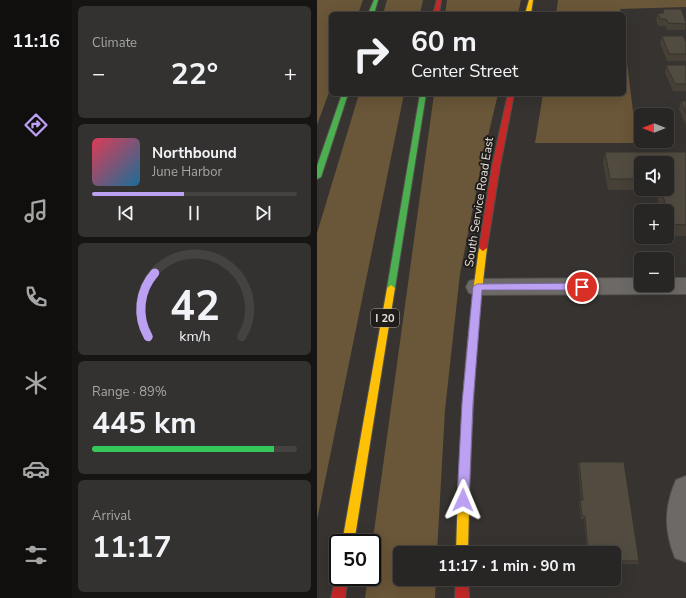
<!DOCTYPE html>
<html lang="en">
<head>
<meta charset="utf-8">
<style>
  :root { --surface:#282624; --page:#343231; --text:#f1f3f6; --muted:#a5a5a6; --line:#444341; --accent:#bca0f2 }
  body { margin:0; font-family:"Nunito Sans",sans-serif; background:var(--page); color:var(--text); height:100vh; display:flex; flex-direction:column; font-size:15px; white-space:nowrap }
  * { box-sizing:border-box; margin:0 }
  p { font-size:13px; color:var(--muted) }
  .icon { flex:none; width:22px; height:22px; fill:none; stroke:currentColor; stroke-width:2; stroke-linecap:round; stroke-linejoin:round }
  .map { position:relative; flex:1; overflow:hidden }
  .side { display:flex; flex-direction:column; gap:6px; padding:6px; background:#161514; width:245px }
  .side>* { flex:none }
  .hud { position:absolute; left:12px; top:12px; width:297px; height:84px; border-radius:6px; box-shadow:0 4px 16px #0002,0 0 0 1px var(--line); background:#282624; color:var(--text); overflow:hidden }
  .needle { width:26px; rotate:270deg }
  .controls { position:absolute; left:317px; top:108px; display:grid; gap:8px }
  .controls a { display:grid; place-items:center; width:40px; height:40px; border-radius:6px; background:var(--surface); box-shadow:0 4px 16px #0002,0 0 0 1px var(--line); font-size:20px }
  .speed { position:absolute; left:12px; top:534px; display:flex; gap:8px; font-size:20px; font-weight:700; text-align:center }
  .speed>* { display:grid; place-content:center; width:52px; height:52px; border-radius:50%; background:var(--surface); box-shadow:0 4px 16px #0002,0 0 0 1px var(--line); line-height:1 }
  .speed .limit { border:2px solid #111; border-radius:6px; background:#fff; color:#111 }
  .pin { position:absolute; display:grid; place-items:center; width:34px; height:34px; color:#fff; margin:-17px; border:2px solid #fff; border-radius:50%; box-shadow:0 1px 4px #0007 }
  .me { position:absolute; width:44px; margin:-22px; rotate:1deg; stroke-linejoin:round; filter:drop-shadow(0 0 3px #0008) }
  .turn { display:flex; align-items:center; gap:14px; height:84px; padding:0 16px; font-size:18px }
  .turn .icon { width:52px; height:52px; stroke-width:2.5 }
  .turn b { display:block; font-size:28px; line-height:34px }
  .big { font-size:30px; font-weight:700; line-height:1.1 }
  .side .card { flex:1; display:flex; flex-direction:column; justify-content:center; gap:6px; min-width:0; padding:0 14px; border-radius:6px; background:var(--page) }
  .side .dial { align-items:center; gap:0 }
  .dial svg { height:104px; overflow:visible; fill:none; stroke:var(--line); stroke-width:7; stroke-linecap:round; text-anchor:middle }
  .dial text { fill:var(--text); stroke:none }
  .song { display:flex; align-items:center; gap:12px }
  .cover { width:48px; height:48px; border-radius:6px; background:linear-gradient(135deg,hsl(350 70% 55%),hsl(200 70% 35%)) }
  .played { height:4px; border-radius:2px; background:linear-gradient(90deg,var(--accent) 45%,var(--line) 45%) }
  .keys { display:flex; justify-content:space-around; direction:ltr }
  .heat { display:flex; justify-content:space-between; align-items:center; font-size:22px; direction:ltr }
  .charge { height:6px; border-radius:3px; background:linear-gradient(90deg,#34c759 89%,var(--line) 0) }
  .trip { position:absolute; left:76px; top:546px; width:228px; height:40px; border-radius:6px; background:var(--surface); box-shadow:0 4px 16px #0002,0 0 0 1px var(--line); font-weight:700; line-height:40px; text-align:center }
  main { display:flex; flex:1; min-height:0 }
  .menu { display:flex; flex-direction:column; width:72px; justify-content:space-around; align-items:center; background:#100f0e; color:var(--muted) }
  .menu .icon { width:28px; height:28px }
  .menu .current { color:var(--accent) }
  .menu b { font-size:18px; color:var(--text) }
  .map>svg:first-child { display:block }
  .green { fill:#6a5638 }
  .lines { fill:none; stroke-linecap:round; stroke-linejoin:round }
  .street-casing { stroke:#52504c; stroke-width:2 }
  .fast-casing { stroke:#52504c; stroke-width:2 }
  .slow-casing { stroke:#52504c; stroke-width:2 }
  .jam-casing { stroke:#52504c; stroke-width:2 }
  .street { fill:#6c6966; fill-rule:evenodd }
  .fast { fill:#4caf50; fill-rule:evenodd }
  .slow { fill:#ffc107; fill-rule:evenodd }
  .jam { fill:#c62828; fill-rule:evenodd }
  .wall { fill:#464037; fill-rule:evenodd }
  .building { fill:#514b40; stroke:#39342d }
  .route { fill:#bca0f2; stroke:#7a689d }
  .labels { text-anchor:middle; dominant-baseline:central; stroke-width:4; stroke-linejoin:round; paint-order:stroke }
  .shield { fill:#1f1c19; stroke:#aaa7a3; stroke-width:1 }
  .shield-label { font-size:11px; font-weight:bold; fill:#e6e3de }
  .street-label { font-size:12px; fill:#e6e3de; stroke:#1f1c19 }
</style>
</head>
<body>
<main>
<nav class="menu">
<b>11:16</b>
<svg class="icon current" aria-label="directions" viewBox="0 0 24 24"><path d="M12 3l9 9-9 9-9-9zM9 14v-3h6M13 9l2 2-2 2"/></svg>
<svg class="icon" aria-label="music" viewBox="0 0 24 24"><path d="M9 18V5l10-2v13"/><circle cx="6" cy="18" r="3"/><circle cx="16" cy="16" r="3"/></svg>
<svg class="icon" aria-label="phone" viewBox="0 0 24 24"><path d="M5 4h4l2 5-3 2q2 4 5 5l2-3 5 2v4C11 20 4 13 5 4z"/></svg>
<svg class="icon" aria-label="climate" viewBox="0 0 24 24"><path d="M12 3v18M4 7l16 10M4 17L20 7"/></svg>
<svg class="icon" aria-label="car" viewBox="0 0 24 24"><path d="M5 17H2v-5l4-1 3-4h7l3 4 3 1v5h-3M9 17h6M6 11h13"/><circle cx="7" cy="17" r="2"/><circle cx="17" cy="17" r="2"/></svg>
<svg class="icon" aria-label="filters" viewBox="0 0 24 24"><path d="M4 7h16M4 17h16"/><circle cx="9" cy="7" r="2"/><circle cx="15" cy="17" r="2"/></svg>
</nav>
<section class="side">
<div class="card"><p>Climate</p>
<div class="heat"><a>−</a><b class="big">22°</b><a>+</a></div>
</div>
<div class="card">
<div class="song"><i class="cover"></i><div><b>Northbound</b><p>June Harbor</p></div></div>
<div class="played"></div>
<div class="keys"><svg class="icon" aria-label="previous" viewBox="0 0 24 24"><path d="M18 5L8 12l10 7zM5 5v14"/></svg><svg class="icon" aria-label="pause" viewBox="0 0 24 24"><path d="M8 5v14M16 5v14"/></svg><svg class="icon" aria-label="next" viewBox="0 0 24 24"><path d="M6 5l10 7-10 7zM19 5v14"/></svg></div>
</div>
<div class="card dial"><svg viewBox="0 0 100 80">
<path d="M14 69A42 42 0 1 1 86 69"/>
<path d="M14 69A42 42 0 0 1 19 20" stroke="#bca0f2"/>
<text x="50" y="56" font-size="32" font-weight="700">42</text>
<text x="50" y="72" font-size="11">km/h</text>
</svg></div>
<div class="card"><p>Range · 89%</p><b class="big">445 km</b><div class="charge"></div></div>
<div class="card"><p>Arrival</p><b class="big">11:17</b></div>
</section>
<div class="map">
<svg width="369" height="598" viewBox="0 0 369 598">
  <rect width="100%" height="100%" fill="#363330"/>
  <g class="green">
    <path d="M 0,0 L 46,0 L 41,14 L 14,14 L 14,87 L 0,125 Z"/>
    <path d="M 70,0 L 106,0 L 103,14 L 66,14 Z"/>
    <path d="M 130,0 L 204,0 L 201,14 L 128,14 Z"/>
    <path d="M 241,0 L 369,0 L 369,7 L 303,9 L 304,14 L 239,14 Z"/>
    <path d="M 307,39 L 320,143 L 218,143 L 226,94 L 307,94 Z"/>
    <path d="M 42,94 L 87,94 L 0,520 L 0,233 Z"/>
    <path d="M 117,94 L 181,94 L 166,157 L 143,274 L 128,410 L 120,553 L 83,553 L 83,579 L 119,579 L 118,598 L 48,598 L 51,577 L 55,577 L 55,546 Z"/>
  </g>
  <g class="lines">
    <defs>
      <g id="street">
        <path d="M 324,278 L 324,285 L 350,285 L 350,278 L 369,278 L 369,294 L 160,295 L 152,293 L 149,287 L 152,281 L 160,279 Z"/>
        <path d="M 369,476 L 369,562 L 358,558 C 347,530 347,508 359,480 Z"/>
      </g>
      <g id="fast">
        <path d="M 57,0 L 61,0 L 57,14 L 51,14 Z"/>
        <path d="M 25,94 L 31,94 L 4,177 L 0,179 L 0,166 Z"/>
        <path d="M 103,94 L 109,94 L 78,288 L 74,291 L 70,288 Z"/>
      </g>
      <g id="slow">
        <path d="M 212,0 L 216,0 L 214,14 L 208,14 Z"/>
        <path d="M 166,245 L 170,248 C 157,349 153,451 151,553 L 139,553 C 142,451 147,349 162,248 Z"/>
        <path d="M 74,285 L 78,288 L 37,543 L 25,543 L 70,288 Z"/>
      </g>
      <g id="jam">
        <path d="M 120,0 L 124,0 L 122,14 L 116,14 Z"/>
        <path d="M 191,94 L 197,94 L 183,166 L 170,248 L 166,251 L 162,248 L 175,166 Z"/>
        <path d="M 20,572 L 21,577 L 31,577 L 28,598 L 14,598 Z"/>
        <path d="M 139,579 L 151,579 L 152,598 L 138,598 Z"/>
      </g>
    </defs>
    <use href="#street" class="street-casing"/>
    <use href="#fast" class="fast-casing"/>
    <use href="#slow" class="slow-casing"/>
    <use href="#jam" class="jam-casing"/>
    <use href="#street" class="street"/>
    <use href="#fast" class="fast"/>
    <use href="#slow" class="slow"/>
    <use href="#jam" class="jam"/>
  </g>
  <g class="wall">
    <path d="M 346,9 L 369,22 L 368,30 L 350,30 L 348,26 L 341,26 L 339,20 L 341,13 L 345,13 Z"/>
    <path d="M 345,36 L 369,42 L 369,61 L 350,61 L 343,43 Z"/>
    <path d="M 349,65 L 369,65 L 369,91 L 356,91 L 348,73 Z"/>
    <path d="M 364,101 L 369,101 L 369,125 L 362,109 Z"/>
    <path d="M 288,152 L 369,152 L 369,236 L 351,236 L 350,234 L 350,211 L 344,211 L 338,190 L 291,190 L 286,163 ZM 324,163 L 350,163 L 350,189 L 324,189 Z"/>
    <path d="M 262,462 L 322,561 L 321,564 L 297,564 L 297,553 L 270,553 L 267,519 L 264,519 L 262,503 L 263,500 L 264,500 L 261,465 Z"/>
  </g>
  <g class="building">
    <path d="M 346,9 L 364,9 L 369,22 L 369,24 L 351,23 L 349,19 L 343,19 L 341,13 L 347,13 Z"/>
    <path d="M 345,36 L 366,36 L 369,42 L 369,54 L 352,54 Z"/>
    <path d="M 349,65 L 369,65 L 369,84 L 358,84 Z"/>
    <path d="M 364,101 L 369,101 L 369,113 Z"/>
    <path d="M 288,152 L 369,152 L 369,225 L 354,224 L 344,189 L 350,189 L 350,163 L 324,163 L 324,179 L 293,179 Z"/>
    <path d="M 262,462 L 307,462 L 322,561 L 297,561 L 297,553 L 271,553 L 268,516 L 265,516 L 263,500 L 266,500 Z"/>
  </g>
  <path class="route" d="M 265,283 L 269,287 L 265,290 L 165,290 L 156,403 L 152,500 L 150,505 L 146,506 L 142,505 L 140,500 L 145,403 L 156,287 L 160,284 Z"/>
  <g class="labels">
    <rect class="shield" x="54" y="309" width="28" height="18" rx="3"/>
    <g class="shield-label">
      <text x="68" y="318">I 20</text>
    </g>
    <g class="street-label">
      <text transform="translate(162 202) rotate(-81)">South Service Road East</text>
    </g>
  </g>
</svg>
<div class="controls">
<a><svg class="needle" viewBox="-14 -14 28 28"><path d="M0-13l5 13h-10z" fill="#e53935"/><path d="M0 13l5-13h-10z" fill="#a5a5a6"/></svg></a>
<a><svg class="icon" aria-label="sound" viewBox="0 0 24 24"><path d="M4 9h4l5-4v14l-5-4H4zM17 9q2 3 0 6"/></svg></a>
<a>+</a>
<a>−</a>
</div>
<div class="speed"><div class="limit">50</div></div>
<div class="pin" style="left:265px;top:287px;background:#d93025"><svg class="icon" aria-label="arrive" viewBox="0 0 24 24"><path d="M6 21V4h12l-3 4 3 4H6"/></svg></div>
<svg class="me" style="left:146px;top:500px" viewBox="-20 -20 40 40"><path d="M0-17L14 15 0 8-14 15z" fill="#bca0f2" stroke="#fff" stroke-width="4"/></svg>
<div class="trip">11:17 · 1 min · 90 m</div>
<div class="hud">
<div class="turn"><svg class="icon" aria-label="right" viewBox="0 0 24 24"><path d="M7 20v-9h11M14 6l5 5-5 5"/></svg><div><b>60 m</b>Center Street</div></div>
</div>
</div>
</main>
</body>
</html>
